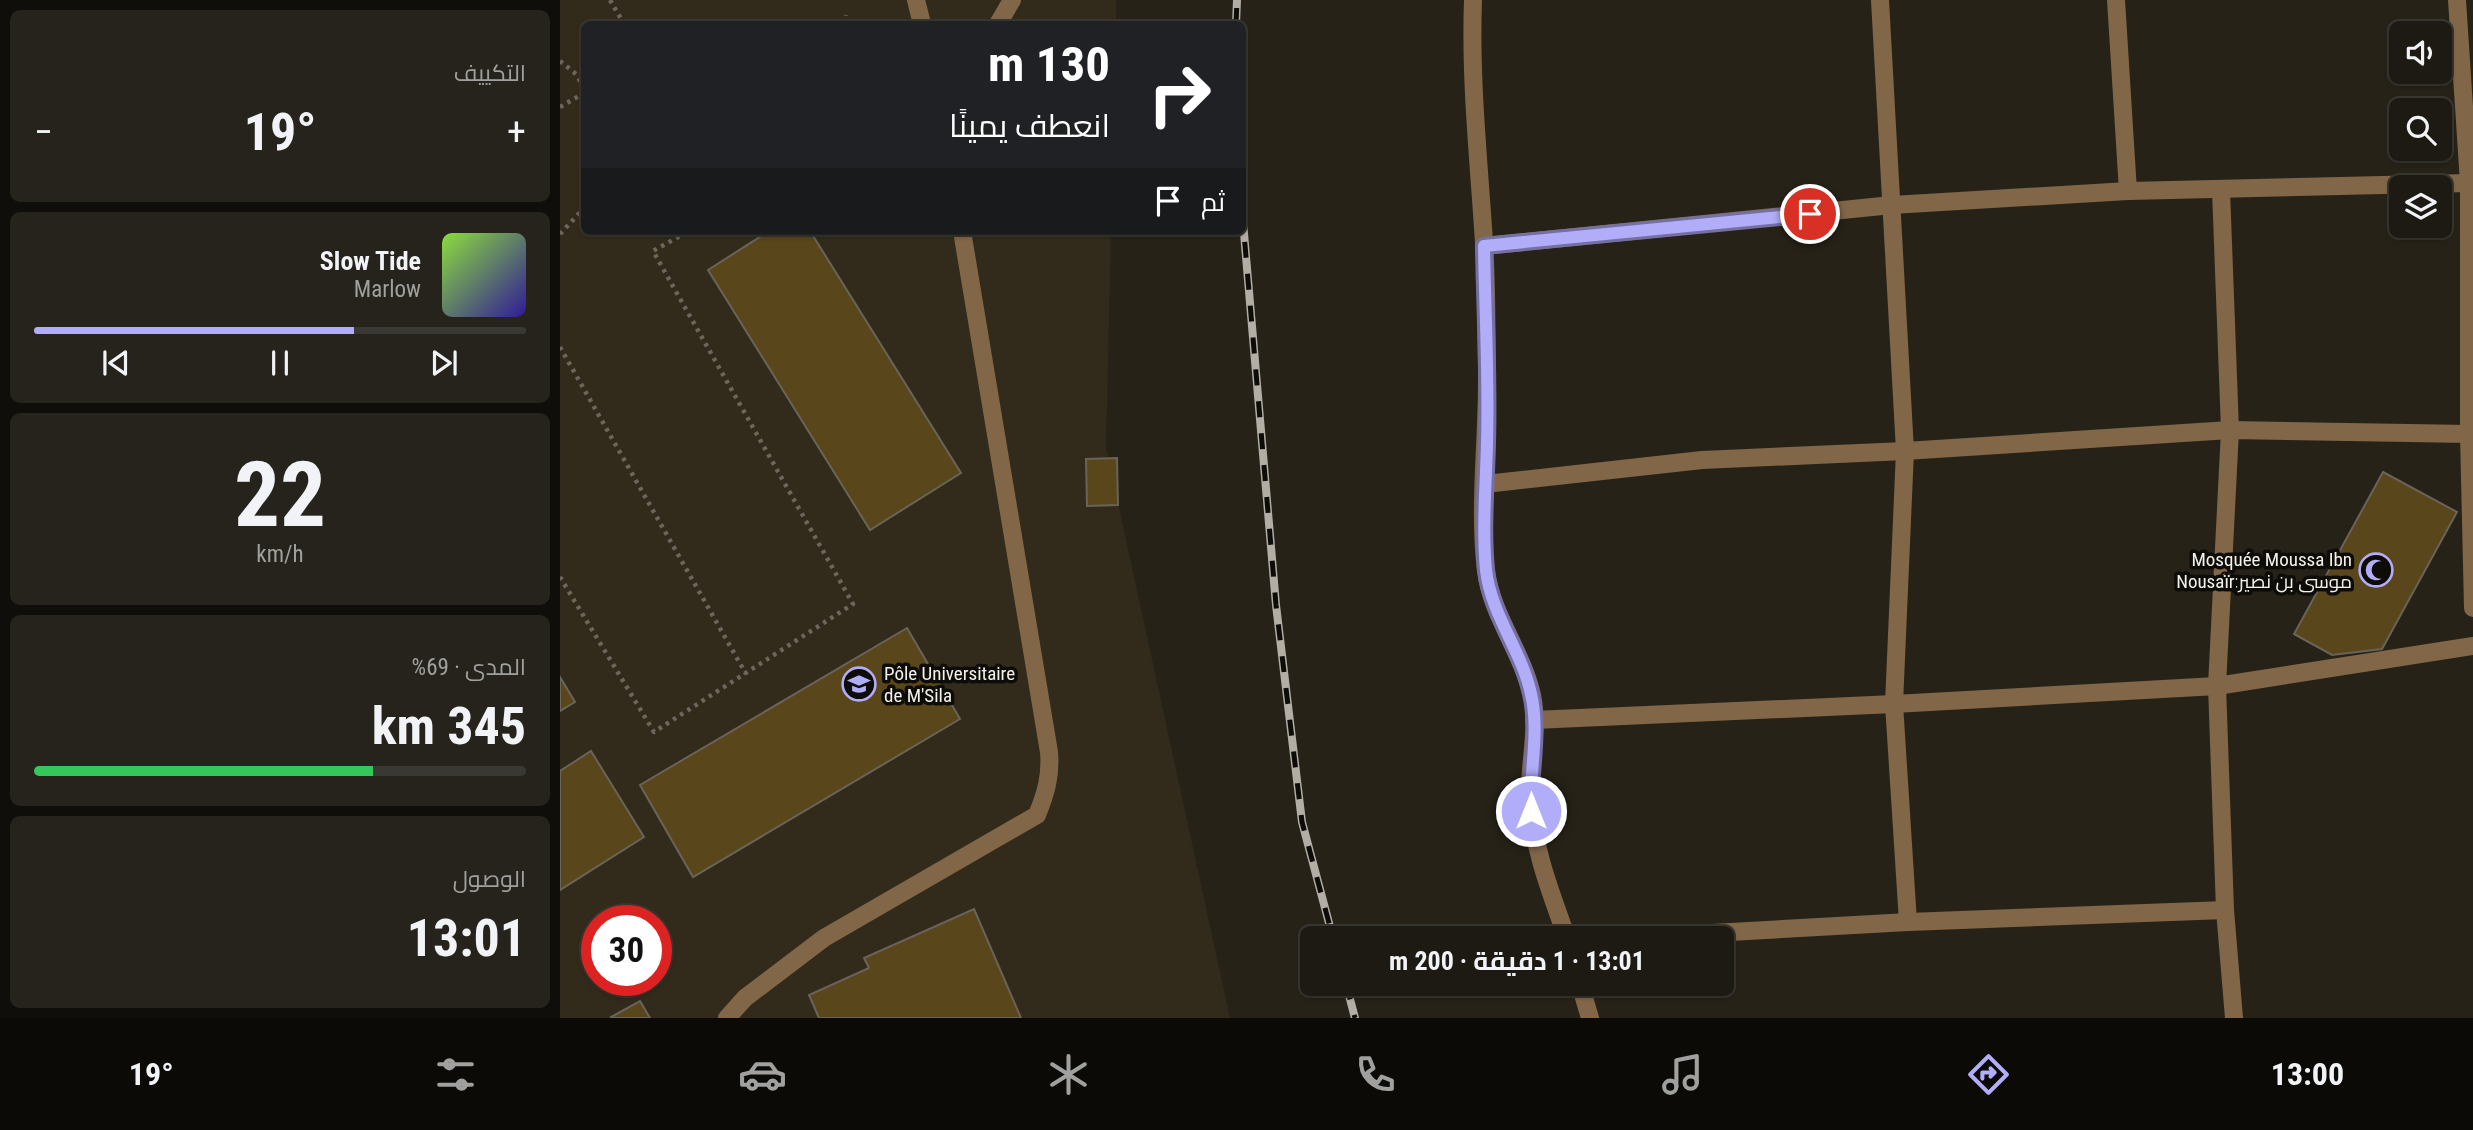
<!DOCTYPE html>
<html lang="ar">
<head>
<meta charset="utf-8">
<style>
  :root { --surface:#1c1a12; --page:#25231b; --text:#f1f3f6; --muted:#a0a19f; --line:#3a3832; --accent:#b2adf9 }
  body { margin:0; font-family:"Roboto Condensed",Cairo,sans-serif; background:var(--page); color:var(--text); direction:rtl; height:100vh; display:flex; flex-direction:column; font-size:26px; white-space:nowrap }
  * { box-sizing:border-box; margin:0 }
  p { font-size:23px; color:var(--muted) }
  .icon { flex:none; width:38px; height:38px; fill:none; stroke:currentColor; stroke-width:2; stroke-linecap:round; stroke-linejoin:round }
  .map { position:relative; flex:1; overflow:hidden; direction:ltr }
  .side { display:flex; flex-direction:column; gap:10px; padding:10px; background:#0f0e0a; width:560px }
  .side>* { flex:none }
  .guide { position:absolute; left:21px; top:21px; width:665px; height:214px; border-radius:10px; box-shadow:0 2px 5px #0004,0 0 0 2px var(--line); direction:rtl; background:#202124; color:#fff; overflow:hidden }
  .fabs { position:absolute; left:1829px; top:21px; display:grid; gap:14px }
  .fabs a { display:grid; place-items:center; width:63px; height:63px; border-radius:10px; background:var(--surface); box-shadow:0 2px 5px #0004,0 0 0 2px var(--line); font-size:35px }
  .speed { position:absolute; left:21px; top:905px; display:flex; gap:14px; font-size:35px; font-weight:700; text-align:center }
  .speed>* { display:grid; place-content:center; width:91px; height:91px; border-radius:50%; background:var(--surface); box-shadow:0 2px 5px #0004,0 0 0 2px var(--line); line-height:1 }
  .speed .limit { border:10px solid #d22; background:#fff; color:#111 }
  .pin { position:absolute; display:grid; place-items:center; width:60px; height:60px; color:#fff; margin:-30px; border:4px solid #fff; border-radius:50%; box-shadow:0 2px 7px #0007 }
  .me { position:absolute; width:77px; margin:-38px; rotate:0deg; stroke-linejoin:round; filter:drop-shadow(0 0 5px #0008) }
  .turn { display:flex; align-items:center; gap:24px; height:147px; padding:0 21px; font-size:32px }
  .turn .icon { width:91px; height:91px; stroke-width:2.5 }
  .turn b { display:block; font-size:49px; line-height:60px }
  .then { display:flex; align-items:center; height:66px; padding:0 21px; background:#0003; gap:14px; font-size:26px }
  .big { font-size:52px; font-weight:700; line-height:1.1 }
  .side .tile { flex:1; display:flex; flex-direction:column; justify-content:center; gap:10px; min-width:0; padding:0 24px; border-radius:10px; background:var(--page) }
  .side .dial { align-items:center; gap:0 }
  .dial b { font-size:91px; line-height:1 }
  .song { display:flex; align-items:center; gap:21px }
  .cover { width:84px; height:84px; border-radius:10px; background:linear-gradient(135deg,hsl(90 70% 55%),hsl(250 70% 35%)) }
  .played { height:7px; border-radius:4px; background:linear-gradient(90deg,var(--accent) 65%,var(--line) 65%) }
  .keys { display:flex; justify-content:space-around; direction:ltr }
  .heat { display:flex; justify-content:space-between; align-items:center; font-size:38px; direction:ltr }
  .charge { height:10px; border-radius:5px; background:linear-gradient(90deg,#34c759 69%,var(--line) 0) }
  .trip { position:absolute; left:740px; top:926px; width:434px; height:70px; border-radius:10px; background:var(--surface); box-shadow:0 2px 5px #0004,0 0 0 2px var(--line); font-weight:700; line-height:70px; text-align:center; direction:rtl }
  .tab-bar { display:flex; height:112px; justify-content:space-around; align-items:center; background:#0b0a07; color:var(--muted) }
  .tab-bar .icon { width:49px; height:49px }
  .tab-bar .on { color:var(--accent) }
  .tab-bar b { font-size:32px; color:var(--text) }
  main { display:flex; flex:1; min-height:0 }
  .map>svg:first-child { display:block }
  .built { fill:#322b1b; fill-rule:evenodd }
  .building { fill:#59461b; stroke:#696459; stroke-width:2 }
  .lines { fill:none; stroke-linecap:round; stroke-linejoin:round }
  .path { stroke:#6b675e; stroke-width:4.5; stroke-dasharray:3.5 5; stroke-linecap:butt }
  .minor { stroke:#826648; stroke-width:18 }
  .rail-casing { stroke:#b2aea6; stroke-width:8 }
  .rail { stroke:#0e0c08; stroke-width:5; stroke-dasharray:16; stroke-linecap:butt }
  .route-casing { stroke:#7470a2; stroke-width:18 }
  .route { stroke:#b2adf9; stroke-width:12 }
  .labels { text-anchor:middle; dominant-baseline:central; stroke-width:7; stroke-linejoin:round; paint-order:stroke }
  .poi-label { font-size:19px; fill:#f4f1ea; stroke:#0e0c08; text-anchor:end }
</style>
</head>
<body>
<main>
<div class="map">
<svg width="1913" height="1018" viewBox="0 0 1913 1018">
  <rect width="100%" height="100%" fill="#262218"/>
  <path class="built" d="M 0,0 L 556,0 L 556,24 L 24,24 L 24,231 L 551,231 L 546,448 L 670,1018 L 0,1018 ZM 37,920 L 96,920 L 96,980 L 37,980 Z"/>
  <g class="building">
    <path d="M 209,231 L 250,231 L 401,473 L 310,530 L 148,270 Z"/>
    <path d="M 557,458 L 558,505 L 527,506 L 526,459 Z"/>
    <path d="M 1823,472 L 1897,512 L 1822,649 L 1772,655 L 1734,634 Z"/>
    <path d="M 347,628 L 400,719 L 133,877 L 80,785 Z"/>
    <path d="M 0,677 L 15,702 L 0,711 Z"/>
    <path d="M 31,751 L 84,837 L 0,890 L 0,771 Z"/>
    <path d="M 414,909 L 461,1018 L 259,1018 L 249,995 L 309,968 L 304,958 Z"/>
    <path d="M 80,1001 L 90,1018 L 52,1018 L 51,1017 Z"/>
  </g>
  <g class="lines">
    <g class="path">
      <path d="M 50,0 L 64,24"/>
      <path d="M 284,24 L 286,15"/>
      <path d="M 0,61 L 16,74 L 24,88"/>
      <path d="M 0,107 L 24,93"/>
      <path d="M 0,234 L 24,208"/>
      <path d="M 0,347 L 186,674"/>
      <path d="M 0,577 L 94,732 L 293,604 L 93,251 L 129,231"/>
    </g>
    <g class="minor">
      <path d="M 356,0 L 362,24"/>
      <path d="M 913,0 C 910,81 919,162 924,243 C 927,285 926,328 927,370 C 928,437 918,505 926,571 C 932,616 962,651 972,695 C 979,728 969,762 970,795 C 972,845 990,891 1007,938"/>
      <path d="M 1320,0 L 1345,451 L 1334,704 L 1348,922"/>
      <path d="M 1556,0 L 1568,191"/>
      <path d="M 438,24 L 452,0"/>
      <path d="M 1909,183 L 1909,434 L 1913,608"/>
      <path d="M 1661,190 L 1670,430 L 1657,686 L 1665,910 L 1674,1018"/>
      <path d="M 924,246 L 1332,205 L 1568,191 L 1909,183 L 1897,0"/>
      <path d="M 925,484 L 1142,460 L 1345,451 L 1670,430 L 1909,434"/>
      <path d="M 974,720 L 1334,704 L 1657,686 L 1913,646"/>
      <path d="M 1062,938 L 1348,922 L 1665,910"/>
      <path d="M 1020,984 L 1030,1018"/>
      <path d="M 167,1018 L 185,998 L 264,938 L 477,815 C 486,793 491,776 489,752 L 402,231"/>
    </g>
    <defs>
      <g id="rail">
        <path d="M 676,24 L 677,0"/>
        <path d="M 682,210 L 716,605 L 742,822 L 773,938"/>
        <path d="M 786,984 L 795,1018"/>
      </g>
    </defs>
    <use href="#rail" class="rail-casing"/>
    <use href="#rail" class="rail"/>
  </g>
  <g class="lines">
    <defs>
      <path id="route" d="M 971,811 C 969,773 980,732 971,694 C 962,651 931,615 926,570 C 922,528 926,485 927,443 C 929,377 925,311 924,246 L 1250,214"/>
    </defs>
    <use href="#route" class="route-casing"/>
    <use href="#route" class="route"/>
  </g>
  <defs>
    <symbol id="mosque-ring" viewBox="-11 -11 22 22"><circle r="9.5" fill="#0e0c08" stroke="#b2adf9" stroke-width="1.5"/><path d="M3.5-4.9A6 6 0 1 0 3.5 4.9A5 5 0 1 1 3.5-4.9Z" fill="#b2adf9"/></symbol>
    <symbol id="university-ring" viewBox="-11 -11 22 22"><circle r="9.5" fill="#0e0c08" stroke="#b2adf9" stroke-width="1.5"/><path d="M0-5L7-2L0 1L-7-2ZM-4 1L0 2.5L4 1V4Q0 6-4 4Z" fill="#b2adf9"/></symbol>
  </defs>
  <g fill-rule="evenodd">
    <use href="#mosque-ring" x="1797" y="551" width="38" height="38"/>
    <use href="#university-ring" x="280" y="665" width="38" height="38"/>
  </g>
  <g class="labels">
    <g class="poi-label">
      <text x="1792" y="559">Mosquée Moussa Ibn<tspan x="1792" dy="22">Nousaïr;موسى بن نصير</tspan></text>
      <text x="324" y="673" text-anchor="start">Pôle Universitaire<tspan x="324" dy="22">de M'Sila</tspan></text>
    </g>
  </g>
</svg>
<div class="fabs">
<a><svg class="icon" aria-label="sound" viewBox="0 0 24 24"><path d="M4 9h4l5-4v14l-5-4H4zM17 9q2 3 0 6"/></svg></a>
<a><svg class="icon" aria-label="search" viewBox="0 0 24 24"><circle cx="10" cy="10" r="6"/><path d="M15 15l6 6"/></svg></a>
<a><svg class="icon" aria-label="layers" viewBox="0 0 24 24"><path d="M12 4l9 5-9 5-9-5zM3 14l9 5 9-5"/></svg></a>
</div>
<div class="speed"><div class="limit">30</div></div>
<div class="pin" style="left:1250px;top:214px;background:#d93025"><svg class="icon" aria-label="arrive" viewBox="0 0 24 24"><path d="M6 21V4h12l-3 4 3 4H6"/></svg></div>
<svg class="me" style="left:971px;top:811px" viewBox="-20 -20 40 40"><circle r="17" fill="#b2adf9" stroke="#fff" stroke-width="3"/><path d="M0-11L8 9 0 5-8 9z" fill="#fff"/></svg>
<div class="trip">13:01 · 1 دقيقة · 200 m</div>
<div class="guide">
<div class="turn"><svg class="icon" aria-label="right" viewBox="0 0 24 24"><path d="M7 20v-9h11M14 6l5 5-5 5"/></svg><div><b>130 m</b>انعطف يمينًا</div></div>
<div class="then">ثم<svg class="icon" aria-label="arrive" viewBox="0 0 24 24"><path d="M6 21V4h12l-3 4 3 4H6"/></svg></div>
</div>
</div>
<section class="side">
<div class="tile"><p>التكييف</p>
<div class="heat"><a>−</a><b class="big">19°</b><a>+</a></div>
</div>
<div class="tile">
<div class="song"><i class="cover"></i><div><b>Slow Tide</b><p>Marlow</p></div></div>
<div class="played"></div>
<div class="keys"><svg class="icon" aria-label="previous" viewBox="0 0 24 24"><path d="M18 5L8 12l10 7zM5 5v14"/></svg><svg class="icon" aria-label="pause" viewBox="0 0 24 24"><path d="M8 5v14M16 5v14"/></svg><svg class="icon" aria-label="next" viewBox="0 0 24 24"><path d="M6 5l10 7-10 7zM19 5v14"/></svg></div>
</div>
<div class="tile dial"><b>22</b><p>km/h</p></div>
<div class="tile"><p>المدى · 69%</p><b class="big">345 km</b><div class="charge"></div></div>
<div class="tile"><p>الوصول</p><b class="big">13:01</b></div>
</section>
</main>
<nav class="tab-bar">
<b>13:00</b>
<svg class="icon on" aria-label="directions" viewBox="0 0 24 24"><path d="M12 3l9 9-9 9-9-9zM9 14v-3h6M13 9l2 2-2 2"/></svg>
<svg class="icon" aria-label="music" viewBox="0 0 24 24"><path d="M9 18V5l10-2v13"/><circle cx="6" cy="18" r="3"/><circle cx="16" cy="16" r="3"/></svg>
<svg class="icon" aria-label="phone" viewBox="0 0 24 24"><path d="M5 4h4l2 5-3 2q2 4 5 5l2-3 5 2v4C11 20 4 13 5 4z"/></svg>
<svg class="icon" aria-label="climate" viewBox="0 0 24 24"><path d="M12 3v18M4 7l16 10M4 17L20 7"/></svg>
<svg class="icon" aria-label="car" viewBox="0 0 24 24"><path d="M5 17H2v-5l4-1 3-4h7l3 4 3 1v5h-3M9 17h6M6 11h13"/><circle cx="7" cy="17" r="2"/><circle cx="17" cy="17" r="2"/></svg>
<svg class="icon" aria-label="filters" viewBox="0 0 24 24"><path d="M4 7h16M4 17h16"/><circle cx="9" cy="7" r="2"/><circle cx="15" cy="17" r="2"/></svg>
<b>19°</b>
</nav>
</body>
</html>
